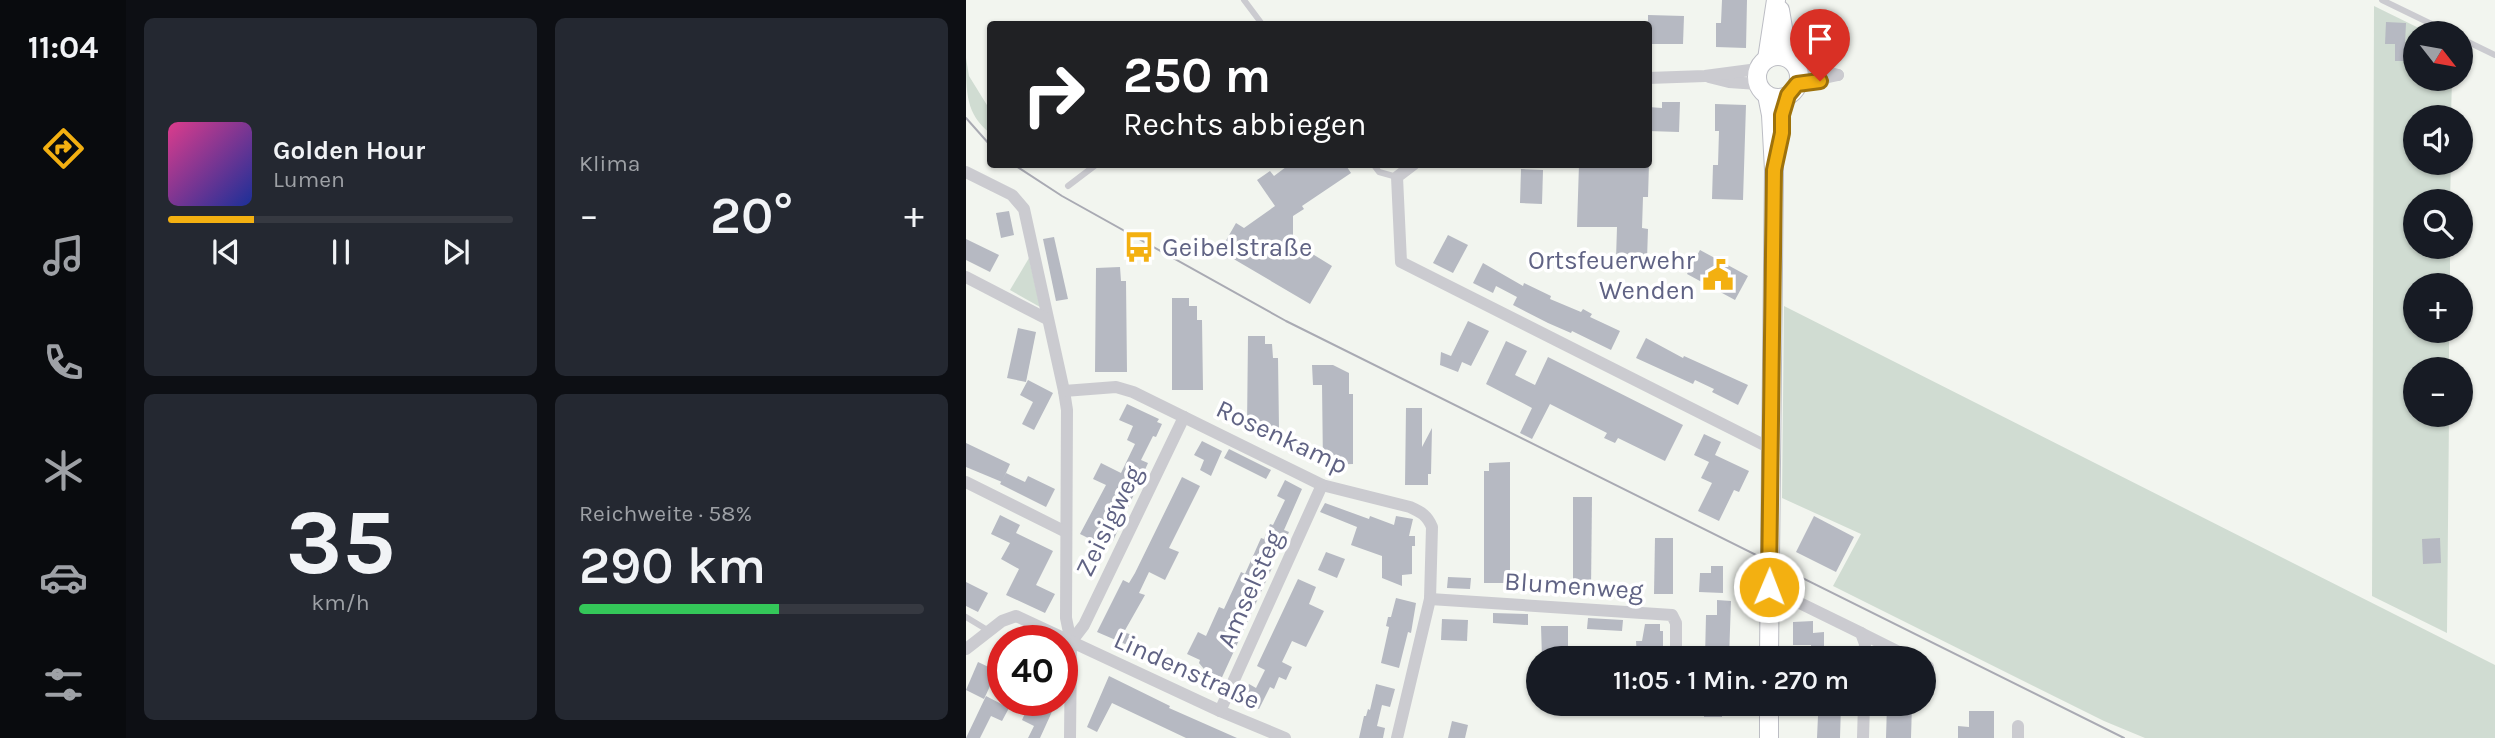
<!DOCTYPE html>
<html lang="de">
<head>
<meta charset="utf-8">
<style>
  :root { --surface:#171b24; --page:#242831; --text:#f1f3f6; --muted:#9ea1a6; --line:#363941; --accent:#f3b011 }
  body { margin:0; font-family:Karla,sans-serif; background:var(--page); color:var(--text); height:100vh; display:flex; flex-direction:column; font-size:26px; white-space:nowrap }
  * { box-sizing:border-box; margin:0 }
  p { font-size:23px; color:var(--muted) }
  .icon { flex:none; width:38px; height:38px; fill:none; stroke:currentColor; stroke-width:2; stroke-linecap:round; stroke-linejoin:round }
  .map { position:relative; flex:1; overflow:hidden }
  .sheet { display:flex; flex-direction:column; gap:18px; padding:18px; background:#0d0f14; width:840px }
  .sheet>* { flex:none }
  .banner { position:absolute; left:21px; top:21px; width:665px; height:147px; border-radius:7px; box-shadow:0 2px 5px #0004; background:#202124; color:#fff; overflow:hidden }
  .needle { width:46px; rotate:121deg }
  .tools { position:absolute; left:1437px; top:21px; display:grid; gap:14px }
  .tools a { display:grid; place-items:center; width:70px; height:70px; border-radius:50%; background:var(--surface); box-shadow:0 2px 5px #0004; font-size:35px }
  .speed { position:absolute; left:21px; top:625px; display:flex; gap:14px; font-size:35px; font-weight:700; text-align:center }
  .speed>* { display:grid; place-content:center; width:91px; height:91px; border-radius:50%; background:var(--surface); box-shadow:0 2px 5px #0004; line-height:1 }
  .speed .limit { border:10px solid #d22; background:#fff; color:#111 }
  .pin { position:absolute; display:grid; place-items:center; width:60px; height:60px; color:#fff; margin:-72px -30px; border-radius:50% 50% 50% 0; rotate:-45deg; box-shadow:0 0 7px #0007 }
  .pin .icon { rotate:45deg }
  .me { position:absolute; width:77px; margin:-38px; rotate:1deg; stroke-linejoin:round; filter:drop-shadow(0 0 5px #0008) }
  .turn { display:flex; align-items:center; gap:24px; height:147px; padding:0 21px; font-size:32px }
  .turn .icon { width:91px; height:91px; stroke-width:2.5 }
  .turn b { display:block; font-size:49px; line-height:60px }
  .big { font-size:52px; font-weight:600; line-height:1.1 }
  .sheet .card { flex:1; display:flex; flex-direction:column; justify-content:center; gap:10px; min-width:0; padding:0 24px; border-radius:10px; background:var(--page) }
  .sheet .dial { align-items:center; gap:0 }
  .dial b { font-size:91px; line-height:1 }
  .song { display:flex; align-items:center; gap:21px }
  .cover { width:84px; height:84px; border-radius:10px; background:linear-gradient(135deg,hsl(330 70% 55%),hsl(230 70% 35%)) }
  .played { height:7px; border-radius:4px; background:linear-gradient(90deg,var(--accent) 25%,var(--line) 25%) }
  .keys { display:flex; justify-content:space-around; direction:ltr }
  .heat { display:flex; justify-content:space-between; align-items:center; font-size:38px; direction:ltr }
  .charge { height:10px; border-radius:5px; background:linear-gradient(90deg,#34c759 58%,var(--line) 0) }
  .sheet .tiles { flex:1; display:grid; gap:18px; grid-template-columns:repeat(2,1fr) }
  .trip { position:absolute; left:560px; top:646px; width:410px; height:70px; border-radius:35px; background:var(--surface); box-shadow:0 2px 5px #0004; font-weight:600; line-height:70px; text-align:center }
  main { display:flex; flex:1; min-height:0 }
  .tabs { display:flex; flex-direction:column; width:126px; justify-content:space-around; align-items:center; background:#090b0e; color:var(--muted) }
  .tabs .icon { width:49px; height:49px }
  .tabs .selected { color:var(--accent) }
  .tabs b { font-size:32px; color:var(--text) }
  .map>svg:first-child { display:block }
  .green { fill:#d0dcd2 }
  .building { fill:#b6b9c2 }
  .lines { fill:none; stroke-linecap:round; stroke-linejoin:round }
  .secondary-casing { stroke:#bcbdc4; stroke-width:20 }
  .lane { stroke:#cbcbd0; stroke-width:6 }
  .street { stroke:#cbcbd0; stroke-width:12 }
  .secondary { stroke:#fff; stroke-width:18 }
  .tram { stroke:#a9aab3; stroke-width:2 }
  .route-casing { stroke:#9e720b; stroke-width:18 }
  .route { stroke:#f3b011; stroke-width:12 }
  .labels { text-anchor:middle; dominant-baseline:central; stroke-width:7; stroke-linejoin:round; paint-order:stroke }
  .poi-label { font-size:26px; fill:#606384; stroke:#fff; text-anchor:start }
  .street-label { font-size:26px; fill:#606384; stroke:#fff }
</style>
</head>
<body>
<main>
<nav class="tabs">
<b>11:04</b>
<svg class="icon selected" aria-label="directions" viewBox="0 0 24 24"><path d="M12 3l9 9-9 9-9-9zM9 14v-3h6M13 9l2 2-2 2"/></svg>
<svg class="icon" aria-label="music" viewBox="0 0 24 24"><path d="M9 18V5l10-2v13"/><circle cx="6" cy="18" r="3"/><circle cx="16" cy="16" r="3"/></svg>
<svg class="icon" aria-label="phone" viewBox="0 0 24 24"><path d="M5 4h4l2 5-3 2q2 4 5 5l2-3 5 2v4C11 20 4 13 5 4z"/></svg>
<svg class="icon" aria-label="climate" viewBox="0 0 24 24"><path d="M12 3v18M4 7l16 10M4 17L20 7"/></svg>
<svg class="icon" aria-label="car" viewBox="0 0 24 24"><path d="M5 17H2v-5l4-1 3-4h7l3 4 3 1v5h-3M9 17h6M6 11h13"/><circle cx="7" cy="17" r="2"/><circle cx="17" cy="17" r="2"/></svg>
<svg class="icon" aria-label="filters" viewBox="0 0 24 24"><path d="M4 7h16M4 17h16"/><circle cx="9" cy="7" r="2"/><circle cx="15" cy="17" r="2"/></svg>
</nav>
<section class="sheet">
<div class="tiles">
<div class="card">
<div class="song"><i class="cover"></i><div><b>Golden Hour</b><p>Lumen</p></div></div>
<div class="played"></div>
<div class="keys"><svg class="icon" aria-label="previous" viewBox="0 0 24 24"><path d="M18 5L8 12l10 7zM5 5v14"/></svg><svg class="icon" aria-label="pause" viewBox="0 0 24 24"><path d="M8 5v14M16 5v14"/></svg><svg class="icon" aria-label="next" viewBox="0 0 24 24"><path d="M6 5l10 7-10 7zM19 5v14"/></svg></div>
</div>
<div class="card"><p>Klima</p>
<div class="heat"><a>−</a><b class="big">20°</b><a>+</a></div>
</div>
<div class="card dial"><b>35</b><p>km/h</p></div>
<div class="card"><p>Reichweite · 58%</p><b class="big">290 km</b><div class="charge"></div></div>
</div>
</section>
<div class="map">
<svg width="1529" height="738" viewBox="0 0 1529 738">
  <rect width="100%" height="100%" fill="#f2f5ef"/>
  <g class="green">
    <path d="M 1408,6 L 1463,33 L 1449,33 L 1449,79 L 1486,79 L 1485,117 L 1449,117 L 1449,163 L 1485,163 L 1484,201 L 1449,201 L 1449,247 L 1484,247 L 1484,285 L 1449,285 L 1449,331 L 1483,331 L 1483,369 L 1449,369 L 1449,415 L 1483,415 L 1481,633 L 1406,596 Z"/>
    <path d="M 0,58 L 3,76 L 24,110 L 24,133 C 0,114 0,93 0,58 Z"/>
    <path d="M 63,258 L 74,307 L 44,290 Z"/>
    <path d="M 818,306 L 1529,665 L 1529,738 L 1179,738 L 1138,721 L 867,586 L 895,534 L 816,498 Z"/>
  </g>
  <g class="building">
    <path d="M 756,0 L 781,0 L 780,48 L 750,47 L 750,23 L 755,23 Z"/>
    <path d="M 682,15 L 718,16 L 717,44 L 682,44 Z"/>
    <path d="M 1420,22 L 1440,23 L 1439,44 L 1448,44 L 1447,61 L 1429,61 L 1429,44 L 1419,44 Z"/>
    <path d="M 696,102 L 714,102 L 713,132 L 682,131 L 682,107 L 696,108 Z"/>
    <path d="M 749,104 L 780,105 L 777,200 L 746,199 L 747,165 L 752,165 L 753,131 L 749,131 Z"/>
    <path d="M 324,164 L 379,164 L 385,173 L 336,206 L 338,209 L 327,216 L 327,242 L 366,266 L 344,304 L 254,251 L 270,223 L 278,228 L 309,206 L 291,180 L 304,171 L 308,176 Z"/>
    <path d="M 613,164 L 683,164 L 682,197 L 677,197 L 676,228 L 682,229 L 681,260 L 650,259 L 651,227 L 611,227 Z"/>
    <path d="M 555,169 L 577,170 L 576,204 L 554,203 Z"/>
    <path d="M 43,211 L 48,235 L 35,238 L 30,213 Z"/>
    <path d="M 482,235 L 502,245 L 487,273 L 467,263 Z"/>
    <path d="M 88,237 L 102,299 L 90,301 L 77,239 Z"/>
    <path d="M 0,239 L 33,255 L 24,272 L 0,260 Z"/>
    <path d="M 734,250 L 782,276 L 769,300 L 721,274 Z"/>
    <path d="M 517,263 L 557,286 L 558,283 L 585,296 L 584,299 L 615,312 L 617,309 L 626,314 L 624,317 L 654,331 L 645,350 L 606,331 L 605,333 L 582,323 L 547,305 L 551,297 L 530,286 L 527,293 L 507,283 Z"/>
    <path d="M 154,267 L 155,281 L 160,281 L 161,372 L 129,372 L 130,268 Z"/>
    <path d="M 206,298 L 223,298 L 223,306 L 231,306 L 231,320 L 236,320 L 237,390 L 206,390 Z"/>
    <path d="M 502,321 L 523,331 L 505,366 L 496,362 L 492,372 L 474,365 L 475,352 L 485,356 Z"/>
    <path d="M 52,328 L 70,332 L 60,382 L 41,378 Z"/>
    <path d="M 282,336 L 299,336 L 299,344 L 306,344 L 307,358 L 312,358 L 313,428 L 281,428 Z"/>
    <path d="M 680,338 L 717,358 L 718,356 L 782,385 L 772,405 L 746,392 L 748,389 L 729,380 L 727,384 L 670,358 Z"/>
    <path d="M 540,341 L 561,351 L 549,375 L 569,385 L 582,357 L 717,425 L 699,461 L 652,438 L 649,443 L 638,438 L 641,433 L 584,404 L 566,439 L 554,433 L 566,408 L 520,384 Z"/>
    <path d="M 346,365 L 367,365 L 383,373 L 383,394 L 387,394 L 387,464 L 357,465 L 356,385 L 347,385 Z"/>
    <path d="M 62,380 L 87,393 L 68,430 L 56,424 L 67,402 L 54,395 Z"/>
    <path d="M 161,404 L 193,419 L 191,422 L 196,424 L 190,437 L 187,436 L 175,460 L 182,463 L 147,541 L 136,535 L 132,543 L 114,534 L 140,485 L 127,479 L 135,463 L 155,473 L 169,444 L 161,440 L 167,426 L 153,420 Z"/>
    <path d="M 440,408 L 456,408 L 456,447 L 466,428 L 465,474 L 462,474 L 462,485 L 439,485 Z"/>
    <path d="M 738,434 L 755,442 L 749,455 L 783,471 L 773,492 L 768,490 L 753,521 L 732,511 L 746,483 L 735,478 L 743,462 L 728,455 Z"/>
    <path d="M 236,441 L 256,451 L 245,476 L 234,470 L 238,460 L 228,455 Z"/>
    <path d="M 0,443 L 44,464 L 36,482 L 0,467 Z"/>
    <path d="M 263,449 L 305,470 L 300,479 L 258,458 Z"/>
    <path d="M 544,462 L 544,583 L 518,583 L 518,471 L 523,471 L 523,463 Z"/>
    <path d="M 40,473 L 59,482 L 62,476 L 89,489 L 80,507 L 34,484 Z"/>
    <path d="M 216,477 L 234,486 L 203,548 L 213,552 L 199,580 L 183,572 L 173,593 L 179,595 L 158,632 L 171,637 L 166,647 L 131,632 L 157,580 L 163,583 L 169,573 Z"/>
    <path d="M 319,480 L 336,489 L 318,530 L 323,532 L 315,550 L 308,547 L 299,565 L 306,568 L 252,686 L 234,677 L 238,669 L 233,663 L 234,660 L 221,654 L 232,632 L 240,636 L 253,607 L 258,609 L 275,572 L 279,574 L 295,538 L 298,539 L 304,524 L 307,525 L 319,500 L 311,496 Z"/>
    <path d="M 607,497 L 626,497 L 625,591 L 607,591 Z"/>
    <path d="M 359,503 L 403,519 L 404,516 L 428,525 L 430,516 L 447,519 L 443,536 L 449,536 L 449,546 L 446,546 L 446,574 L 436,575 L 436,586 L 416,578 L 416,556 L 385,545 L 391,527 L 354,512 Z"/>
    <path d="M 34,515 L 54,525 L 50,533 L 87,551 L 70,585 L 89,594 L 79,613 L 40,595 L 53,569 L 35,559 L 44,543 L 25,534 Z"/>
    <path d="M 848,516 L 888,537 L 870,572 L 830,552 Z"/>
    <path d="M 689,538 L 707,538 L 707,594 L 688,594 Z"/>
    <path d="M 1474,538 L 1475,563 L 1457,564 L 1456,539 Z"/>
    <path d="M 360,552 L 379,559 L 371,578 L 352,570 Z"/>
    <path d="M 745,566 L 757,566 L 757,593 L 733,592 L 734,573 L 745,573 Z"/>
    <path d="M 482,577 L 505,578 L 504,589 L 481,588 Z"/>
    <path d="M 332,579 L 350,587 L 343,604 L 358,611 L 340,647 L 326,641 L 316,662 L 326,667 L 320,680 L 313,677 L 308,689 L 304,687 L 293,709 L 275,701 L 283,684 L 290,688 L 299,670 L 291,666 Z"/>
    <path d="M 551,580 L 587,582 L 586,594 L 551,592 Z"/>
    <path d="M 0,582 L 22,593 L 12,612 L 0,606 Z"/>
    <path d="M 634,584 L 658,586 L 657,598 L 633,596 Z"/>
    <path d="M 430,598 L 450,603 L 445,633 L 442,632 L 433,668 L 415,663 L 423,627 L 420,626 L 422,617 L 425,617 Z"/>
    <path d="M 751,600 L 765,601 L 763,658 L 739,658 L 740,615 L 751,615 Z"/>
    <path d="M 527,613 L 562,614 L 562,625 L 527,623 Z"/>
    <path d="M 622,618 L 657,620 L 656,631 L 621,629 Z"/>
    <path d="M 476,619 L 502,620 L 501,641 L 475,640 Z"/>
    <path d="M 847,621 L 847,633 L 858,632 L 858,658 L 845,658 L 845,645 L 827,645 L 827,622 Z"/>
    <path d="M 679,624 L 694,624 L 694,631 L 697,631 L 697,655 L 693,655 L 693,658 L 671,658 L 670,641 L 676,641 Z"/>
    <path d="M 575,626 L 602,626 L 602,654 L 598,654 L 598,658 L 576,658 Z"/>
    <path d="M 12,662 L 31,671 L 18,699 L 0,690 Z"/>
    <path d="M 143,676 L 204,706 L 203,708 L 271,738 L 220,738 L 146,703 L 131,732 L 121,727 Z"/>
    <path d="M 410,684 L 429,689 L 424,707 L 416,705 L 411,726 L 419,728 L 417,738 L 393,738 L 398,716 L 400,716 L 402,709 L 404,710 Z"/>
    <path d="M 20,696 L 43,708 L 36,721 L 25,716 L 14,738 L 0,738 Z"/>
    <path d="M 65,700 L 77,700 L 89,705 L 74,738 L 62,738 L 68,726 L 56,720 Z"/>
    <path d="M 738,704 L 757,704 L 756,717 L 738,717 Z"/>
    <path d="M 855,704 L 875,704 L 874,738 L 851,738 L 852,716 L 855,716 Z"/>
    <path d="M 921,704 L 946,704 L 945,738 L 920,738 Z"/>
    <path d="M 1003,711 L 1028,711 L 1028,738 L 992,738 L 992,726 L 1003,727 Z"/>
    <path d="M 486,721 L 502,725 L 499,738 L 482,738 Z"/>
  </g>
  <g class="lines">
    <defs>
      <g id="secondary">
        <path d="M 814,10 L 822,58"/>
        <circle cx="812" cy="77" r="21"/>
        <path d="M 801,59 L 810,0"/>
        <path d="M 801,95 L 805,115 L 808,170 L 803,658"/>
        <path d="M 803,738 L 803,704"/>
      </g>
    </defs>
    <use href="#secondary" class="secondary-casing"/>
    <g class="lane">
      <path d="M 278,0 L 296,24"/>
      <path d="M 1416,0 L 1484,33"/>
      <path d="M 1494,38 L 1529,55"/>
      <path d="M 407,164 L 413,172 L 431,177"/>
      <path d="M 102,186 L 131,164"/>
      <path d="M 0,617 L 23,631"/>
    </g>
    <g class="street">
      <path d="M 831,68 L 854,70 L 872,75"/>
      <path d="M 743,77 L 763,82 L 792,84"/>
      <path d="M 682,78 L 739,76 L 792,69"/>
      <path d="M 831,84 L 872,75"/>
      <path d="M 448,164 L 431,177 L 435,262 L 804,448"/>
      <path d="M 0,172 L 46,195 L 58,209 L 98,391 L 101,410 L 100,618 L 105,642 L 104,738"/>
      <path d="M 0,277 L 81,319"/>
      <path d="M 98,391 L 150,387 L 167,392 L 356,485 L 444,507 C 455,512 461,515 466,527 L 464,599 L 431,738"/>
      <path d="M 0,482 L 100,532"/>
      <path d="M 803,588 L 895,633 L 899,644 L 898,658"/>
      <path d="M 464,599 L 706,615 L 710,623 L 710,658"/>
      <path d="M 895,633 L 945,658"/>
      <path d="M 105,642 L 118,625 L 218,417"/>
      <path d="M 0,649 L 36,621 L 50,616 L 254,711 L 319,738"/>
      <path d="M 957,664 L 962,667"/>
      <path d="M 709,707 L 710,704"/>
      <path d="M 254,711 L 356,485"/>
      <path d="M 897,738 L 898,704"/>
      <path d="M 1052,738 L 1052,726"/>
    </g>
    <use href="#secondary" class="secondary"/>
    <g class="tram">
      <path d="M 0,118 L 24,145"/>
      <path d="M 47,164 L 96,196 L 320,321 L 1158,738"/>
    </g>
  </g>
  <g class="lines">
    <defs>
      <path id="route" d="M 803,587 L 808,170 L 816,133 L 816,115 L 822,95 L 831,84 L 854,81"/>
    </defs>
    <use href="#route" class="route-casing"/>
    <use href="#route" class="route"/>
  </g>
  <defs>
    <symbol id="bus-bare" viewBox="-9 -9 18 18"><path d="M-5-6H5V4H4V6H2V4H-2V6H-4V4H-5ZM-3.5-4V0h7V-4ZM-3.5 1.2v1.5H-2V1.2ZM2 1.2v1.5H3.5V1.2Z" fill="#f3b011" stroke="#fff" stroke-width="2.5" paint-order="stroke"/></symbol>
    <symbol id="civic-bare" viewBox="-9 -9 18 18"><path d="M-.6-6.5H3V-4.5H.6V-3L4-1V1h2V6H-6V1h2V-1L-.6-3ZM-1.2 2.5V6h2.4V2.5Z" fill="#f3b011" stroke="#fff" stroke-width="2.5" paint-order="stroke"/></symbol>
  </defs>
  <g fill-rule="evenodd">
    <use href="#bus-bare" x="151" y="225" width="44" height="44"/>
    <use href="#civic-bare" x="730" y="253" width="44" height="44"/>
  </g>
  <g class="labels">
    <g class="poi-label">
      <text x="196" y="247">Geibelstraße</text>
      <text x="729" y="260" text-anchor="end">Ortsfeuerwehr<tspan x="729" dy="30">Wenden</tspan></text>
    </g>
    <g class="street-label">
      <text transform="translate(316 437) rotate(25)">Rosenkamp</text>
      <text transform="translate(143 521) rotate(-64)">Zeisigweg</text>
      <text transform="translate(608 586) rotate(4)">Blumenweg</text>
      <text transform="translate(284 589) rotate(-66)">Amselsteg</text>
      <text transform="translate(221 670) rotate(24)">Lindenstraße</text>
    </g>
  </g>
</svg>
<div class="tools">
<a><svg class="needle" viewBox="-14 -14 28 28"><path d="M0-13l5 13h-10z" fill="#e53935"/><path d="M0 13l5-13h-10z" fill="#9ea1a6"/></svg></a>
<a><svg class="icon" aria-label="sound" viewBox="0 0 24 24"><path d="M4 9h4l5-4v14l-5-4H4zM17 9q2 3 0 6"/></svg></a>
<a><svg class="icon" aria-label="search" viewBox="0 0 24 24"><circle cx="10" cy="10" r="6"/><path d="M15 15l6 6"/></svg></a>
<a>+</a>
<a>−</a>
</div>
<div class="speed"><div class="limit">40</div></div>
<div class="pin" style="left:854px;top:81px;background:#d93025"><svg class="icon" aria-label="arrive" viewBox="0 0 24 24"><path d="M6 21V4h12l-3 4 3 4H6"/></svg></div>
<svg class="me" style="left:803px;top:587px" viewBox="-20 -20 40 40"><circle r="17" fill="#f3b011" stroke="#fff" stroke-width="3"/><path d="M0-11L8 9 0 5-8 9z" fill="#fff"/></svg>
<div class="trip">11:05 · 1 Min. · 270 m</div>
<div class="banner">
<div class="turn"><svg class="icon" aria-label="right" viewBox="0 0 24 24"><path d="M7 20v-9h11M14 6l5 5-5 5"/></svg><div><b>250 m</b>Rechts abbiegen</div></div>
</div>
</div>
</main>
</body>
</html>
